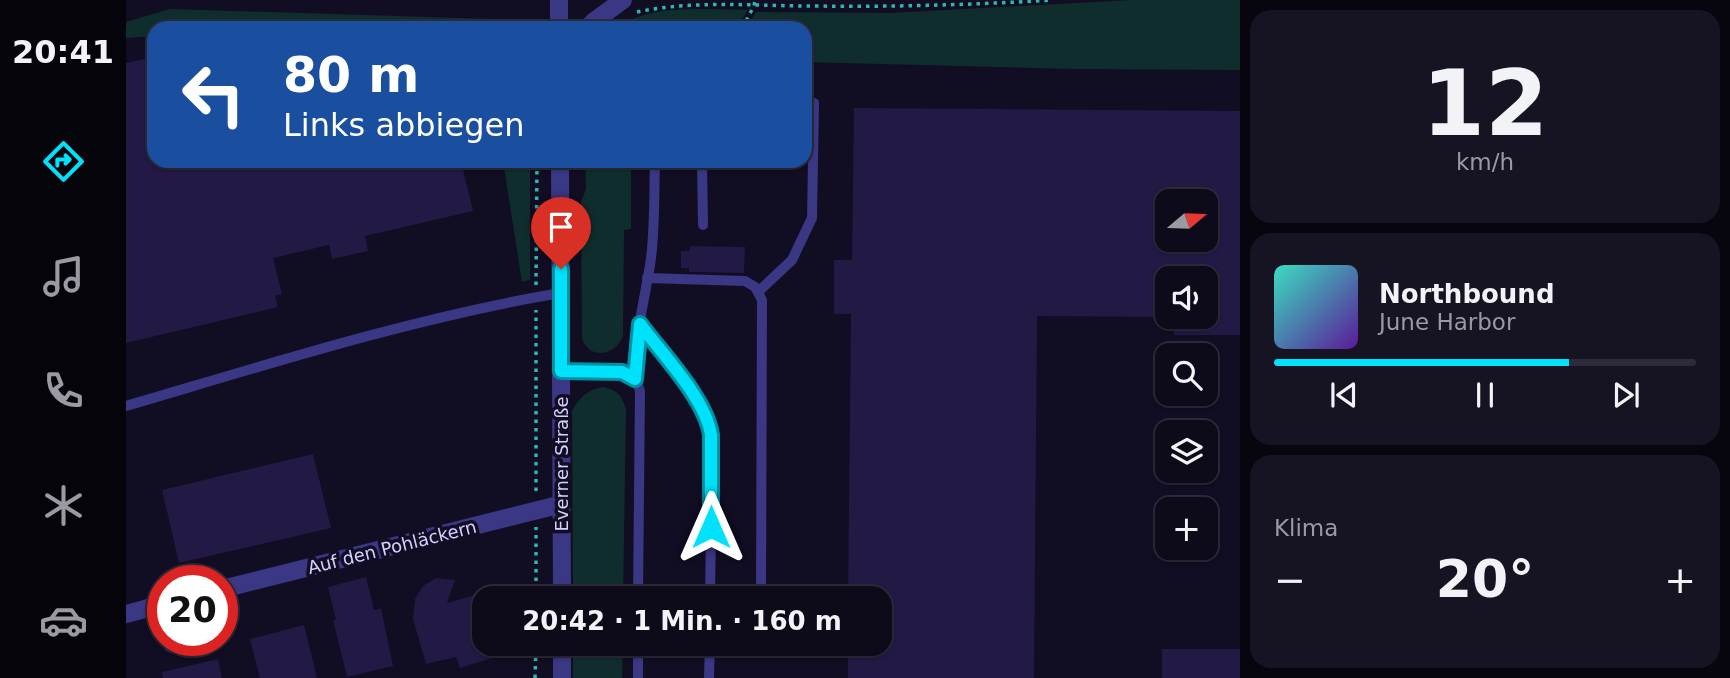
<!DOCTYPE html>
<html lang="de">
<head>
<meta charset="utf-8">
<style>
  :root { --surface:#0d0a1a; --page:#161323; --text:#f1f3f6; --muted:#9a9aa2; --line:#2d2b39; --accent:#00e1fb }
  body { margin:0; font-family:"DejaVu Sans",sans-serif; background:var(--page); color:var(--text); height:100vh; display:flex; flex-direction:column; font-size:26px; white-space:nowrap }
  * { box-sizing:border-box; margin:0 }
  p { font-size:23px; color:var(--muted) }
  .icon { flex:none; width:38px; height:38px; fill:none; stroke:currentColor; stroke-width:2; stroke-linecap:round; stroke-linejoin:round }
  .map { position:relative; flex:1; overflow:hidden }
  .details { display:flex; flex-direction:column; gap:10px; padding:10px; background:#07060e; width:490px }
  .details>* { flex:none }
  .guide { position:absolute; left:21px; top:21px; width:665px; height:147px; border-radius:21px; box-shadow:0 2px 5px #0004,0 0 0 2px var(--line); background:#1a4fa0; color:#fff; overflow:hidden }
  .needle { width:46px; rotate:71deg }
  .fabs { position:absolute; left:1029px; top:189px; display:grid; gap:14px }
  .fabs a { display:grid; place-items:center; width:63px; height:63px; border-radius:14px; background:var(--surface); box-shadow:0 2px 5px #0004,0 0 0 2px var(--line); font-size:35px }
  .speed { position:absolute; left:21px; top:565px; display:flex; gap:14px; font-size:35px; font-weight:700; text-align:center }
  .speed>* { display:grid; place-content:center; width:91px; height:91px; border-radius:50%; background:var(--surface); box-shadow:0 2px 5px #0004,0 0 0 2px var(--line); line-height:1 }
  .speed .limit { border:10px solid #d22; background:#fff; color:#111 }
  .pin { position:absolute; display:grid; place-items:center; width:60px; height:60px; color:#fff; margin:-72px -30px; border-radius:50% 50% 50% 0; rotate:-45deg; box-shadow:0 0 7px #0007 }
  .pin .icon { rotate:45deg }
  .me { position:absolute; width:77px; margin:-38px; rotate:0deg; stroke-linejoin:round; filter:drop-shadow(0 0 5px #0008) }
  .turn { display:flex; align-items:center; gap:24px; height:147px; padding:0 21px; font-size:32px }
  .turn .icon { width:91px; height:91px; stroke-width:2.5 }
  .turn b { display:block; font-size:49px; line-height:60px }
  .big { font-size:52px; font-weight:700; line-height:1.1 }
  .details .card { flex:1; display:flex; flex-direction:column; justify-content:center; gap:10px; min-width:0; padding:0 24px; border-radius:21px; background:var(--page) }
  .details .dial { align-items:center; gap:0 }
  .dial b { font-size:91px; line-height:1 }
  .song { display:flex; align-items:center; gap:21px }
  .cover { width:84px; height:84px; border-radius:10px; background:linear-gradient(135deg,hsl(170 70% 55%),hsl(270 70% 35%)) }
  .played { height:7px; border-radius:4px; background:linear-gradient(90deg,var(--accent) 70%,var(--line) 70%) }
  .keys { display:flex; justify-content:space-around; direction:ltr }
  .heat { display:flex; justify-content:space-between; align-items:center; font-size:38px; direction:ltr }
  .trip { position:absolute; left:346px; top:586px; width:420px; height:70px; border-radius:21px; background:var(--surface); box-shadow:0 2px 5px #0004,0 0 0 2px var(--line); font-weight:700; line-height:70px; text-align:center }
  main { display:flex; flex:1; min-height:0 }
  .dock { display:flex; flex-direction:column; width:126px; justify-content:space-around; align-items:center; background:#05040a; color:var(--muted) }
  .dock .icon { width:49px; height:49px }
  .dock .active { color:var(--accent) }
  .dock b { font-size:32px; color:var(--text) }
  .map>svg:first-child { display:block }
  .green { fill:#102d2d }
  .building { fill:#221945; fill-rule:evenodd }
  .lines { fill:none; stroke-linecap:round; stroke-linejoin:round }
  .path { stroke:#2bb8b0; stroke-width:3.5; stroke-dasharray:3.5 5; stroke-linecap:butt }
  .service { stroke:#3a3784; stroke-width:10 }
  .minor { stroke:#3a3784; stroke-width:18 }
  .tertiary { stroke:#3a3784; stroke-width:18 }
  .route-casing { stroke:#0092a3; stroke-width:18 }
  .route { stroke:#00e1fb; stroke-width:12 }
  .labels { text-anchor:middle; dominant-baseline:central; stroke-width:7; stroke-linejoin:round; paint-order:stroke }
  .street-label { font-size:18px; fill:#d5d0ff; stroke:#110d23 }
</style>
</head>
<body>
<main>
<nav class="dock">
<b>20:41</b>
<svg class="icon active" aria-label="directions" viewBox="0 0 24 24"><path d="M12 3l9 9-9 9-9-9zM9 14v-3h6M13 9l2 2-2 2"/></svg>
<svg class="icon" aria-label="music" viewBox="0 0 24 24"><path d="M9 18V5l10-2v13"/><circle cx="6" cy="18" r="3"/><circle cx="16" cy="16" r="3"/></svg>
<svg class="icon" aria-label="phone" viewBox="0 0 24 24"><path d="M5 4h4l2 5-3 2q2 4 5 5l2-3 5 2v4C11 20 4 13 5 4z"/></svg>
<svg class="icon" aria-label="climate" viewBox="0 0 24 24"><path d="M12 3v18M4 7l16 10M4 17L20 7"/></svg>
<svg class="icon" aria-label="car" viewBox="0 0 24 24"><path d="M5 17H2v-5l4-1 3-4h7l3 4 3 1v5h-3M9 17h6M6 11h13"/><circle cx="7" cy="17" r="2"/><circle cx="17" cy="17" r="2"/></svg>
</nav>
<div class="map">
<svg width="1114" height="678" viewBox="0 0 1114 678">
  <rect width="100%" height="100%" fill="#110d23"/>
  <g class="green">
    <path d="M 1005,0 L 1114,0 L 1114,70 L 947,69 L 679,62 L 679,28 L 620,28 L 630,12 L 764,13 Z"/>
    <path d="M 44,9 L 404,20 L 404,28 L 28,28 L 28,36 L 0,38 L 0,22 Z"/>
    <path d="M 622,10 L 611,28 L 492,28 C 521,3 585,10 622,10 Z"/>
    <path d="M 377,161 L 404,161 L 404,280 L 396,282 Z"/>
    <path d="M 459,161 L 505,161 L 505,229 L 498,230 L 497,336 C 490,355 465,361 456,339 L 455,202 L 460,189 Z"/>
    <path d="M 477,387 C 492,390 496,396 500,410 L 497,598 L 447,598 L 446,411 C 454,397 461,390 477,387 Z"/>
    <path d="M 447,644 L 497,644 L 496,678 L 447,678 Z"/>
  </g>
  <g class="building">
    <path d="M 19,59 L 22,73 L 28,71 L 28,161 L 147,161 L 148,167 L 178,161 L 335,161 L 347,211 L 239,236 L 242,251 L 206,259 L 203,245 L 147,258 L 156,294 L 149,296 L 152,307 L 0,343 L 0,63 Z"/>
    <path d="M 728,108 L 1114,111 L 1114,335 L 1048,335 L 1048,317 L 1080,317 L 1080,278 L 1041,278 L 1041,317 L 911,316 L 908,678 L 722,678 L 722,644 L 754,644 L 754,598 L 722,598 L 725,314 L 708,314 L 708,260 L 726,260 ZM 1041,201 L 1080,201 L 1080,240 L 1041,240 Z"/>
    <path d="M 564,246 L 619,247 L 618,273 L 563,272 L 563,268 L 555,268 L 555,251 L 564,251 Z"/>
    <path d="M 187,454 L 205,528 L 53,563 L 36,490 Z"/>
    <path d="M 240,577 L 248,610 L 255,608 L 267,666 L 221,677 L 207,620 L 210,620 L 202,587 Z"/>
    <path d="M 310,578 L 329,580 L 321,603 L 359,592 L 359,644 L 399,644 L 399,648 L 334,668 L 330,657 L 300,664 L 287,619 L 289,599 L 297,586 Z"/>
    <path d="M 178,625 L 191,678 L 134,678 L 124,639 Z"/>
    <rect x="1036" y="649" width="78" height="29"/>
    <path d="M 92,659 L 96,678 L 37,678 L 36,672 Z"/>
  </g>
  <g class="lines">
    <g class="path">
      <path d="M 511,12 C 568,0 629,6 686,6 C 766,7 846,5 926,0"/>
      <path d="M 616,28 L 628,6 L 629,0"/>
      <path d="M 410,285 L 411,161"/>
      <path d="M 410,491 L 410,310"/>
      <path d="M 410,598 L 410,527"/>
      <path d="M 409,678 L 410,644"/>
    </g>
    <g class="service">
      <path d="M 576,161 L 577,225"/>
      <path d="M 521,278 L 619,281 L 629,287 L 636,300 L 635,598"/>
      <path d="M 633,291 L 666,260 L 686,218 L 688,103"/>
      <path d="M 514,324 L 575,405 L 583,423 L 586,456 L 584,598"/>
      <path d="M 435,371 L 496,372 L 509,379"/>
      <path d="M 0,406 C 143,364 287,318 434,293"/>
      <path d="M 512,598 L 514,391 C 501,361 521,292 525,258 C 529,226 528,193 529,161"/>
      <path d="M 42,640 L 43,647 L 53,650 L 90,642"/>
      <path d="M 512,678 L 512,644"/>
      <path d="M 583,678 L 584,644"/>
    </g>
    <g class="minor">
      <path d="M 96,589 L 436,504"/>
      <path d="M 0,614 L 37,604"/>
    </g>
    <g class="tertiary">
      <path d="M 433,0 L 433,28"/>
      <path d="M 462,28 L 467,22 L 497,0"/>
      <path d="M 434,161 L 436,598"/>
      <path d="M 436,644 L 436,678"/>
    </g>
  </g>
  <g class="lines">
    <defs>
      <path id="route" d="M 435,269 L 435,371 L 496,372 L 509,379 L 514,324 C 536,354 580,399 585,435 L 585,527"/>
    </defs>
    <use href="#route" class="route-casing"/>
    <use href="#route" class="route"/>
  </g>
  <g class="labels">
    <g class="street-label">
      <text transform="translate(435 464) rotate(-90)">Everner Straße</text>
      <text transform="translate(266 547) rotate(-14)">Auf den Pohläckern</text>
    </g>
  </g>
</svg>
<div class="fabs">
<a><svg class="needle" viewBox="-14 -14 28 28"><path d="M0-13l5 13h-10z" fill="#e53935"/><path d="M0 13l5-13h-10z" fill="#9a9aa2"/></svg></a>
<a><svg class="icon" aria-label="sound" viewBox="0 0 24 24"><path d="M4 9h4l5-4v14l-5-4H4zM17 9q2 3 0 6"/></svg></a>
<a><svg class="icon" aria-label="search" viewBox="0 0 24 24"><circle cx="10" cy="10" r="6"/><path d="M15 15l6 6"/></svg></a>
<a><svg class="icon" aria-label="layers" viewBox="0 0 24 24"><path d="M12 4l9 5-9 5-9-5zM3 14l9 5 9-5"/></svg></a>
<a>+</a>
</div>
<div class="speed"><div class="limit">20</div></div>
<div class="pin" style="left:435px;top:269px;background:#d93025"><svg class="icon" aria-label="arrive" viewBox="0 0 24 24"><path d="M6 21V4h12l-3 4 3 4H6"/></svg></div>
<svg class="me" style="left:585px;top:527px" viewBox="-20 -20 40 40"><path d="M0-17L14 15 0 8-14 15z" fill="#00e1fb" stroke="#fff" stroke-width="4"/></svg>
<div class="trip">20:42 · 1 Min. · 160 m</div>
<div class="guide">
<div class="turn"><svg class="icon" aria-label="left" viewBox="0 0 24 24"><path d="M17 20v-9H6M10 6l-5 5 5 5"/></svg><div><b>80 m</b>Links abbiegen</div></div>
</div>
</div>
<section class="details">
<div class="card dial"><b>12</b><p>km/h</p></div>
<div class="card">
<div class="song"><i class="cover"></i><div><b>Northbound</b><p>June Harbor</p></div></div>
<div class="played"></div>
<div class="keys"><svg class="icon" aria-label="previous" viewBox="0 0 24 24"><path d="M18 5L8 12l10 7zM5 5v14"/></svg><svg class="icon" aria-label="pause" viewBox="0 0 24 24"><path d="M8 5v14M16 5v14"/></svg><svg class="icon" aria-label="next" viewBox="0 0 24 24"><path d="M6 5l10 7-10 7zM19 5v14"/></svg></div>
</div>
<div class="card"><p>Klima</p>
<div class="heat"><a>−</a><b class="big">20°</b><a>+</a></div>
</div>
</section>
</main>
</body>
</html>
